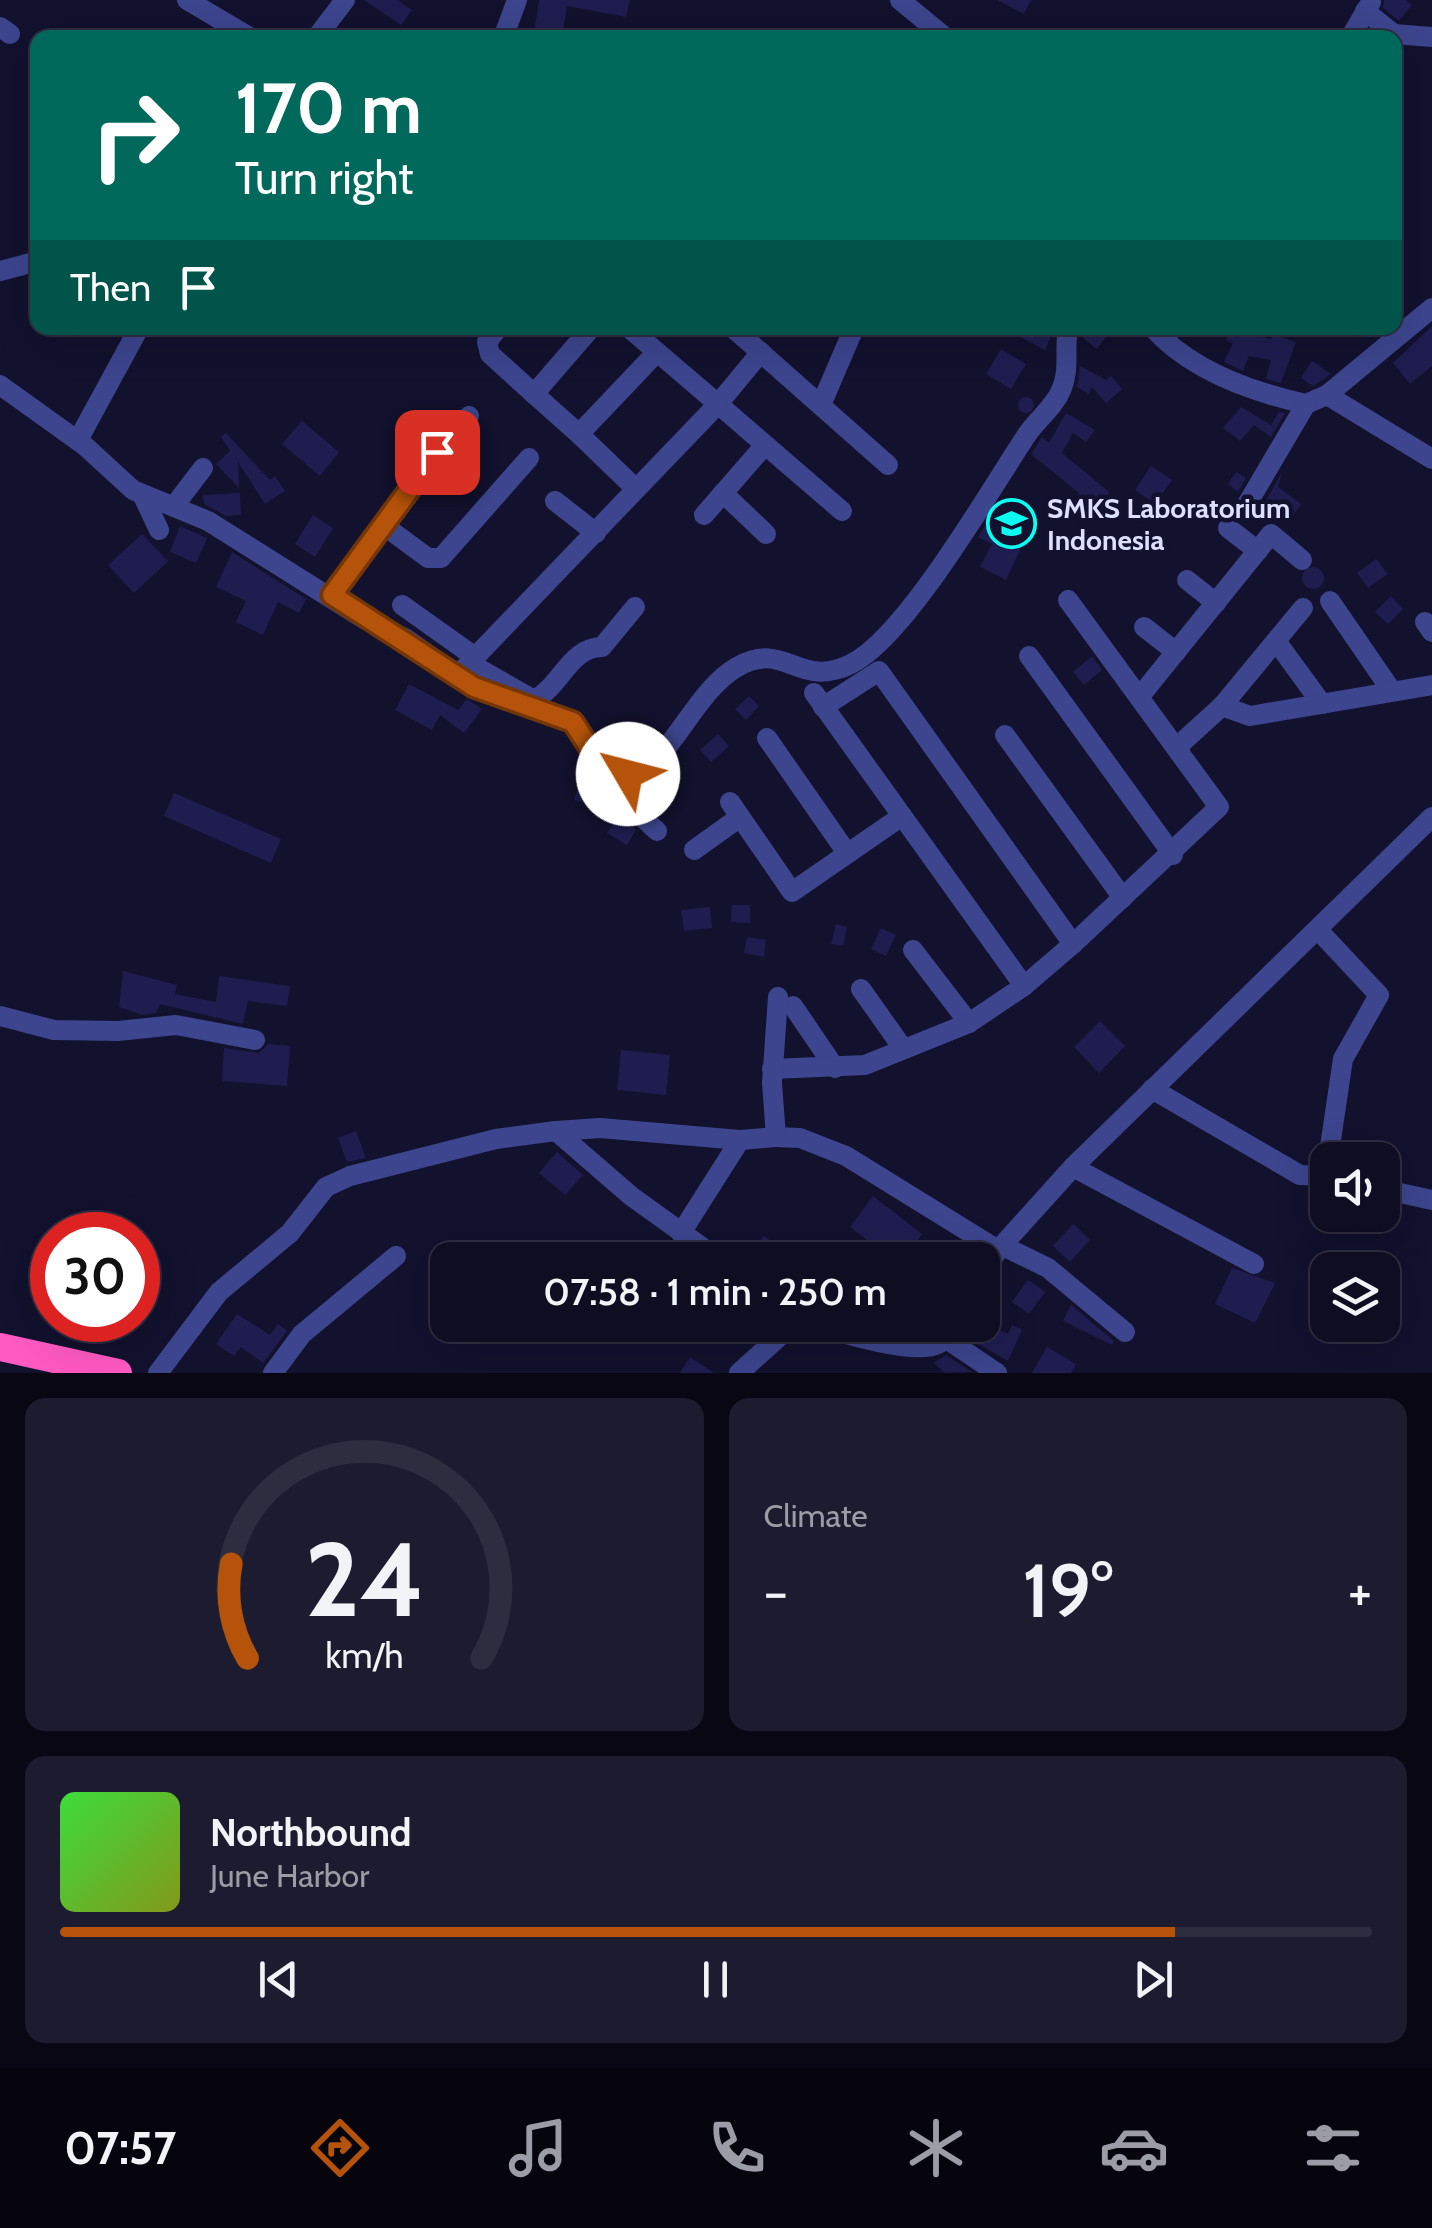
<!DOCTYPE html>
<html lang="en">
<head>
<meta charset="utf-8">
<style>
  :root { --surface:#0e0d22; --page:#1c1b2f; --text:#f1f3f6; --muted:#9b9ca5; --line:#2e2d40; --accent:#b45309 }
  body { margin:0; font-family:Cabin,sans-serif; background:var(--page); color:var(--text); height:100vh; display:flex; flex-direction:column; font-size:38px; white-space:nowrap }
  * { box-sizing:border-box; margin:0 }
  p { font-size:32px; color:var(--muted) }
  .icon { flex:none; width:55px; height:55px; fill:none; stroke:currentColor; stroke-width:2; stroke-linecap:round; stroke-linejoin:round }
  .map { position:relative; height:1373px; overflow:hidden }
  .drawer { display:flex; flex-direction:column; gap:25px; padding:25px; background:#080713; flex:1 }
  .drawer>* { flex:none }
  .top-card { position:absolute; left:30px; top:30px; width:1372px; height:305px; border-radius:20px; box-shadow:0 10px 40px #0002,0 0 0 2px var(--line); background:#00695c; color:#fff; overflow:hidden }
  .buttons { position:absolute; left:1310px; top:1142px; display:grid; gap:20px }
  .buttons a { display:grid; place-items:center; width:90px; height:90px; border-radius:20px; background:var(--surface); box-shadow:0 10px 40px #0002,0 0 0 2px var(--line); font-size:50px }
  .speed { position:absolute; left:30px; top:1212px; display:flex; gap:20px; font-size:50px; font-weight:700; text-align:center }
  .speed>* { display:grid; place-content:center; width:130px; height:130px; border-radius:50%; background:var(--surface); box-shadow:0 10px 40px #0002,0 0 0 2px var(--line); line-height:1 }
  .speed .limit { border:15px solid #d22; background:#fff; color:#111 }
  .pin { position:absolute; display:grid; place-items:center; width:85px; height:85px; color:#fff; margin:-42px; border-radius:20px; box-shadow:0 5px 15px #0006 }
  .me { position:absolute; width:110px; margin:-55px; rotate:307deg; stroke-linejoin:round; filter:drop-shadow(0 0 8px #0008) }
  .turn { display:flex; align-items:center; gap:35px; height:210px; padding:0 40px; font-size:45px }
  .turn .icon { width:130px; height:130px; stroke-width:2.5 }
  .turn b { display:block; font-size:70px; line-height:85px }
  .then { display:flex; align-items:center; height:95px; padding:0 40px; background:#0003; gap:20px; font-size:38px }
  .big { font-size:75px; font-weight:600; line-height:1.1 }
  .drawer .card { flex:1; display:flex; flex-direction:column; justify-content:center; gap:15px; min-width:0; padding:0 35px; border-radius:20px; background:var(--page) }
  .drawer .dial { align-items:center; gap:0 }
  .dial svg { height:260px; overflow:visible; fill:none; stroke:var(--line); stroke-width:7; stroke-linecap:round; text-anchor:middle }
  .dial text { fill:var(--text); stroke:none }
  .song { display:flex; align-items:center; gap:30px }
  .cover { width:120px; height:120px; border-radius:15px; background:linear-gradient(135deg,hsl(120 70% 55%),hsl(70 70% 35%)) }
  .played { height:10px; border-radius:5px; background:linear-gradient(90deg,var(--accent) 85%,var(--line) 85%) }
  .keys { display:flex; justify-content:space-around; direction:ltr }
  .heat { display:flex; justify-content:space-between; align-items:center; font-size:55px; direction:ltr }
  .drawer .tiles { flex:1; display:grid; gap:25px; grid-template-columns:1fr 1fr }
  .card:last-child { grid-column:span 2 }
  .trip { position:absolute; left:430px; top:1242px; width:570px; height:100px; border-radius:20px; background:var(--surface); box-shadow:0 10px 40px #0002,0 0 0 2px var(--line); font-weight:600; line-height:100px; text-align:center }
  .menu { display:flex; height:160px; justify-content:space-around; align-items:center; background:#06050e; color:var(--muted) }
  .menu .icon { width:70px; height:70px }
  .menu .active { color:var(--accent) }
  .menu b { font-size:45px; color:var(--text) }
  .map>svg:first-child { display:block }
  .building { fill:#1f1d4f }
  .lines { fill:none; stroke-linecap:round; stroke-linejoin:round }
  .minor { stroke:#3c458d; stroke-width:20 }
  .highway { stroke:#ff59c2; stroke-width:28 }
  .route-casing { stroke:#753606; stroke-width:25 }
  .route { stroke:#b45309; stroke-width:18 }
  .labels { text-anchor:middle; dominant-baseline:central; stroke-width:9; stroke-linejoin:round; paint-order:stroke }
  .poi-label { font-size:28px; font-weight:bold; fill:#dedfff; stroke:#12112e; text-anchor:start }
</style>
</head>
<body>
<div class="map">
<svg width="1432" height="1373" viewBox="0 0 1432 1373">
  <rect width="100%" height="100%" fill="#12112e"/>
  <g class="building">
    <path d="M 364,0 L 398,0 L 412,10 L 401,25 Z"/>
    <path d="M 539,0 L 630,0 L 626,17 L 567,6 L 562,37 L 534,33 Z"/>
    <path d="M 997,0 L 1031,0 L 1024,14 Z"/>
    <path d="M 1384,0 L 1406,0 L 1412,5 L 1399,21 L 1383,8 Z"/>
    <path d="M 1432,326 L 1432,366 L 1410,384 L 1393,363 Z"/>
    <path d="M 1004,328 L 1054,328 L 1045,350 Z"/>
    <path d="M 1090,328 L 1108,334 L 1097,349 L 1083,338 Z"/>
    <path d="M 1231,329 L 1271,339 L 1273,334 L 1296,342 L 1281,383 L 1266,379 L 1271,360 L 1249,356 L 1243,371 L 1224,362 L 1233,343 L 1226,341 Z"/>
    <path d="M 1001,349 L 1026,364 L 1011,389 L 986,374 Z"/>
    <path d="M 1312,361 L 1331,374 L 1313,386 L 1301,378 Z"/>
    <path d="M 1080,366 L 1106,380 L 1111,376 L 1122,389 L 1106,403 L 1092,387 L 1089,394 L 1077,387 Z"/>
    <circle cx="1026" cy="405" r="8"/>
    <path d="M 1241,407 L 1271,425 L 1279,412 L 1285,413 L 1271,437 L 1254,425 L 1240,441 L 1223,428 Z"/>
    <path d="M 1066,413 L 1095,430 L 1086,442 L 1073,433 L 1062,453 L 1109,492 L 1089,516 L 1072,502 L 1079,493 L 1031,454 L 1042,437 L 1049,443 Z"/>
    <path d="M 302,421 L 339,452 L 320,476 L 282,444 Z"/>
    <path d="M 226,433 L 270,480 L 275,476 L 285,491 L 265,504 L 238,462 L 239,488 L 216,464 L 230,451 L 221,437 Z"/>
    <path d="M 1151,466 L 1172,480 L 1155,504 L 1135,490 Z"/>
    <path d="M 1236,472 L 1246,478 L 1238,492 L 1228,484 Z"/>
    <path d="M 1282,472 L 1278,487 L 1301,504 L 1291,518 L 1268,501 L 1256,518 Z"/>
    <path d="M 240,493 L 241,515 L 226,516 L 204,504 L 203,495 Z"/>
    <path d="M 313,515 L 333,528 L 315,557 L 295,544 Z"/>
    <path d="M 989,520 L 1025,539 L 1006,580 L 980,567 L 992,544 L 978,537 Z"/>
    <path d="M 180,526 L 207,538 L 196,563 L 170,552 Z"/>
    <path d="M 142,534 L 168,561 L 134,593 L 108,565 Z"/>
    <path d="M 232,552 L 306,599 L 299,613 L 278,602 L 263,635 L 236,622 L 246,601 L 216,587 Z"/>
    <path d="M 1376,559 L 1388,574 L 1368,588 L 1357,573 Z"/>
    <circle cx="1313" cy="578" r="11"/>
    <path d="M 1391,596 L 1403,609 L 1388,624 L 1375,612 Z"/>
    <path d="M 1092,656 L 1102,670 L 1084,685 L 1073,672 Z"/>
    <path d="M 409,684 L 458,710 L 467,699 L 482,709 L 464,733 L 440,715 L 432,730 L 395,710 Z"/>
    <path d="M 749,696 L 759,706 L 746,720 L 735,709 Z"/>
    <path d="M 611,733 L 636,739 L 631,760 L 608,751 Z"/>
    <path d="M 718,734 L 729,746 L 711,762 L 700,750 Z"/>
    <path d="M 580,780 L 599,785 L 604,808 L 574,800 Z"/>
    <path d="M 174,793 L 281,839 L 271,863 L 164,816 Z"/>
    <path d="M 619,814 L 636,830 L 627,845 L 607,833 Z"/>
    <path d="M 732,905 L 750,905 L 750,923 L 731,922 Z"/>
    <path d="M 710,907 L 712,928 L 684,931 L 681,910 Z"/>
    <path d="M 836,924 L 847,927 L 843,946 L 831,944 Z"/>
    <path d="M 881,928 L 896,935 L 886,956 L 871,949 Z"/>
    <path d="M 747,937 L 766,940 L 764,957 L 744,953 Z"/>
    <path d="M 123,971 L 177,985 L 175,994 L 216,1002 L 219,976 L 290,986 L 287,1006 L 248,1001 L 243,1024 L 160,1004 L 156,1013 L 142,1015 L 119,1007 Z"/>
    <path d="M 1100,1021 L 1125,1046 L 1099,1073 L 1074,1047 Z"/>
    <path d="M 268,1044 L 290,1046 L 287,1086 L 222,1081 L 224,1048 L 259,1053 Z"/>
    <path d="M 621,1050 L 670,1055 L 666,1095 L 617,1090 Z"/>
    <path d="M 356,1131 L 366,1158 L 347,1162 L 338,1138 Z"/>
    <path d="M 557,1152 L 583,1175 L 565,1195 L 539,1173 Z"/>
    <path d="M 873,1196 L 922,1234 L 902,1260 L 894,1260 L 850,1227 Z"/>
    <path d="M 1073,1224 L 1090,1240 L 1070,1262 L 1053,1246 Z"/>
    <path d="M 764,1236 L 795,1260 L 745,1260 Z"/>
    <path d="M 1232,1268 L 1275,1283 L 1255,1323 L 1215,1304 Z"/>
    <path d="M 1028,1280 L 1045,1292 L 1029,1314 L 1012,1302 Z"/>
    <path d="M 1071,1305 L 1114,1341 L 1112,1345 L 1063,1321 Z"/>
    <path d="M 237,1314 L 270,1335 L 278,1324 L 287,1331 L 263,1363 L 241,1347 L 234,1356 L 216,1344 Z"/>
    <path d="M 985,1323 L 1008,1334 L 1012,1325 L 1022,1330 L 1008,1361 L 976,1343 Z"/>
    <path d="M 1047,1347 L 1076,1364 L 1071,1373 L 1032,1373 Z"/>
    <path d="M 946,1355 L 972,1372 L 945,1373 L 934,1363 Z"/>
    <path d="M 690,1357 L 714,1373 L 680,1373 Z"/>
  </g>
  <g class="lines">
    <g class="minor">
      <path d="M 187,0 L 251,38"/>
      <path d="M 900,0 L 946,38"/>
      <path d="M 1365,11 L 1394,34 L 1432,37"/>
      <path d="M 0,27 L 10,34"/>
      <path d="M 316,38 L 345,0"/>
      <path d="M 503,38 L 517,0"/>
      <path d="M 1350,38 L 1371,2"/>
      <path d="M 0,271 L 38,261"/>
      <path d="M 498,328 L 487,342 L 490,354 L 534,394"/>
      <path d="M 591,328 L 534,394 L 579,434 L 657,352"/>
      <path d="M 733,328 L 888,465"/>
      <path d="M 1153,328 C 1190,370 1252,392 1306,404 L 1327,395 L 1432,308"/>
      <path d="M 761,352 L 718,404 L 842,511"/>
      <path d="M 0,385 L 85,446 L 133,490 L 208,521 L 364,619 L 405,638 L 474,687 L 573,722 C 589,733 588,754 603,765 C 612,772 628,778 639,772 C 674,754 696,691 737,667 C 786,639 798,690 851,664 C 906,637 990,490 1026,436 C 1037,419 1055,407 1062,388 C 1070,368 1064,347 1068,328"/>
      <path d="M 1327,395 L 1432,459"/>
      <path d="M 821,405 L 854,328"/>
      <path d="M 579,434 L 635,488"/>
      <path d="M 78,440 L 139,328"/>
      <path d="M 723,493 L 766,534"/>
      <path d="M 143,496 L 159,530"/>
      <path d="M 555,501 L 596,533"/>
      <path d="M 174,506 L 203,468"/>
      <path d="M 1243,511 L 1306,404"/>
      <path d="M 704,515 L 765,445"/>
      <path d="M 382,524 L 428,558 L 441,558 L 529,458"/>
      <path d="M 1228,528 L 1258,551"/>
      <path d="M 1187,580 L 1216,603"/>
      <path d="M 332,595 L 469,416"/>
      <path d="M 1330,601 L 1391,690"/>
      <path d="M 402,605 L 475,657"/>
      <path d="M 1425,622 L 1432,632"/>
      <path d="M 1144,627 L 1176,652"/>
      <path d="M 1276,641 L 1322,704"/>
      <path d="M 1029,656 L 1173,855"/>
      <path d="M 469,663 L 534,700 C 561,686 570,647 602,647 L 635,607"/>
      <path d="M 457,676 L 718,404 L 629,328"/>
      <path d="M 814,693 L 1024,986"/>
      <path d="M 1141,695 L 1271,534 L 1302,560"/>
      <path d="M 1222,706 L 1303,608"/>
      <path d="M 823,707 L 879,671 L 1073,944"/>
      <path d="M 1005,735 L 1123,898"/>
      <path d="M 767,738 L 847,853"/>
      <path d="M 1177,747 L 1222,706 L 1250,716 L 1432,685"/>
      <path d="M 621,773 L 612,789 L 657,831"/>
      <path d="M 730,802 L 792,892 L 902,816"/>
      <path d="M 694,850 L 740,817"/>
      <path d="M 1319,931 L 1379,995 L 1343,1059 L 1328,1160"/>
      <path d="M 913,950 L 969,1023"/>
      <path d="M 861,989 L 902,1047"/>
      <path d="M 793,1006 L 835,1068"/>
      <path d="M 0,1016 L 54,1030 L 118,1031 L 176,1025 L 255,1040"/>
      <path d="M 772,1069 L 865,1065 L 969,1023 L 1024,986 L 1073,944 L 1219,807 L 1068,600"/>
      <path d="M 1152,1089 L 1300,1175 L 1328,1176"/>
      <path d="M 556,1131 L 631,1196 L 720,1260"/>
      <path d="M 776,1137 L 800,1138 L 846,1156 L 998,1250 L 982,1275"/>
      <path d="M 1073,1167 L 1254,1264"/>
      <path d="M 1382,1189 L 1432,1200"/>
      <path d="M 681,1233 L 740,1140"/>
      <path d="M 1003,1246 L 1048,1268 L 1125,1332"/>
      <path d="M 998,1250 L 1073,1167 L 1432,817"/>
      <path d="M 817,1325 C 841,1333 916,1356 938,1344 C 946,1341 949,1332 953,1325"/>
      <path d="M 945,1338 L 997,1373"/>
      <path d="M 158,1373 L 219,1292 L 290,1233 L 326,1187 L 350,1176 L 496,1139 L 556,1131 L 600,1128 L 740,1140 L 776,1137 L 772,1083 L 778,997"/>
      <path d="M 273,1373 L 302,1334 L 396,1256"/>
      <path d="M 739,1373 L 792,1325"/>
    </g>
    <path class="highway" d="M 0,1347 L 118,1373"/>
  </g>
  <g class="lines">
    <defs>
      <path id="route" d="M 437,452 L 332,595 L 474,687 L 573,722 L 599,762 L 628,774"/>
    </defs>
    <use href="#route" class="route-casing"/>
    <use href="#route" class="route"/>
  </g>
  <defs>
    <symbol id="school-ring" viewBox="-11 -11 22 22"><circle r="9.5" fill="#12112e" stroke="#0afff2" stroke-width="1.5"/><path d="M0-5L7-2L0 1L-7-2ZM-4 1L0 2.5L4 1V4Q0 6-4 4Z" fill="#0afff2"/></symbol>
  </defs>
  <g fill-rule="evenodd">
    <use href="#school-ring" x="984" y="496" width="55" height="55"/>
  </g>
  <g class="labels">
    <g class="poi-label">
      <text x="1047" y="508">SMKS Laboratorium<tspan x="1047" dy="32">Indonesia</tspan></text>
    </g>
  </g>
</svg>
<div class="buttons">
<a><svg class="icon" aria-label="sound" viewBox="0 0 24 24"><path d="M4 9h4l5-4v14l-5-4H4zM17 9q2 3 0 6"/></svg></a>
<a><svg class="icon" aria-label="layers" viewBox="0 0 24 24"><path d="M12 4l9 5-9 5-9-5zM3 14l9 5 9-5"/></svg></a>
</div>
<div class="speed"><div class="limit">30</div></div>
<div class="pin" style="left:437px;top:452px;background:#d93025"><svg class="icon" aria-label="arrive" viewBox="0 0 24 24"><path d="M6 21V4h12l-3 4 3 4H6"/></svg></div>
<svg class="me" style="left:628px;top:774px" viewBox="-20 -20 40 40"><circle r="19" fill="#fff"/><path d="M0-13L10 11 0 6-10 11z" fill="#b45309"/></svg>
<div class="trip">07:58 · 1 min · 250 m</div>
<div class="top-card">
<div class="turn"><svg class="icon" aria-label="right" viewBox="0 0 24 24"><path d="M7 20v-9h11M14 6l5 5-5 5"/></svg><div><b>170 m</b>Turn right</div></div>
<div class="then">Then<svg class="icon" aria-label="arrive" viewBox="0 0 24 24"><path d="M6 21V4h12l-3 4 3 4H6"/></svg></div>
</div>
</div>
<section class="drawer">
<div class="tiles">
<div class="card dial"><svg viewBox="0 0 100 80">
<path d="M14 69A42 42 0 1 1 86 69"/>
<path d="M14 69A42 42 0 0 1 9 40" stroke="#b45309"/>
<text x="50" y="56" font-size="32" font-weight="700">24</text>
<text x="50" y="72" font-size="11">km/h</text>
</svg></div>
<div class="card"><p>Climate</p>
<div class="heat"><a>−</a><b class="big">19°</b><a>+</a></div>
</div>
<div class="card">
<div class="song"><i class="cover"></i><div><b>Northbound</b><p>June Harbor</p></div></div>
<div class="played"></div>
<div class="keys"><svg class="icon" aria-label="previous" viewBox="0 0 24 24"><path d="M18 5L8 12l10 7zM5 5v14"/></svg><svg class="icon" aria-label="pause" viewBox="0 0 24 24"><path d="M8 5v14M16 5v14"/></svg><svg class="icon" aria-label="next" viewBox="0 0 24 24"><path d="M6 5l10 7-10 7zM19 5v14"/></svg></div>
</div>
</div>
</section>
<nav class="menu">
<b>07:57</b>
<svg class="icon active" aria-label="directions" viewBox="0 0 24 24"><path d="M12 3l9 9-9 9-9-9zM9 14v-3h6M13 9l2 2-2 2"/></svg>
<svg class="icon" aria-label="music" viewBox="0 0 24 24"><path d="M9 18V5l10-2v13"/><circle cx="6" cy="18" r="3"/><circle cx="16" cy="16" r="3"/></svg>
<svg class="icon" aria-label="phone" viewBox="0 0 24 24"><path d="M5 4h4l2 5-3 2q2 4 5 5l2-3 5 2v4C11 20 4 13 5 4z"/></svg>
<svg class="icon" aria-label="climate" viewBox="0 0 24 24"><path d="M12 3v18M4 7l16 10M4 17L20 7"/></svg>
<svg class="icon" aria-label="car" viewBox="0 0 24 24"><path d="M5 17H2v-5l4-1 3-4h7l3 4 3 1v5h-3M9 17h6M6 11h13"/><circle cx="7" cy="17" r="2"/><circle cx="17" cy="17" r="2"/></svg>
<svg class="icon" aria-label="filters" viewBox="0 0 24 24"><path d="M4 7h16M4 17h16"/><circle cx="9" cy="7" r="2"/><circle cx="15" cy="17" r="2"/></svg>
</nav>
</body>
</html>
